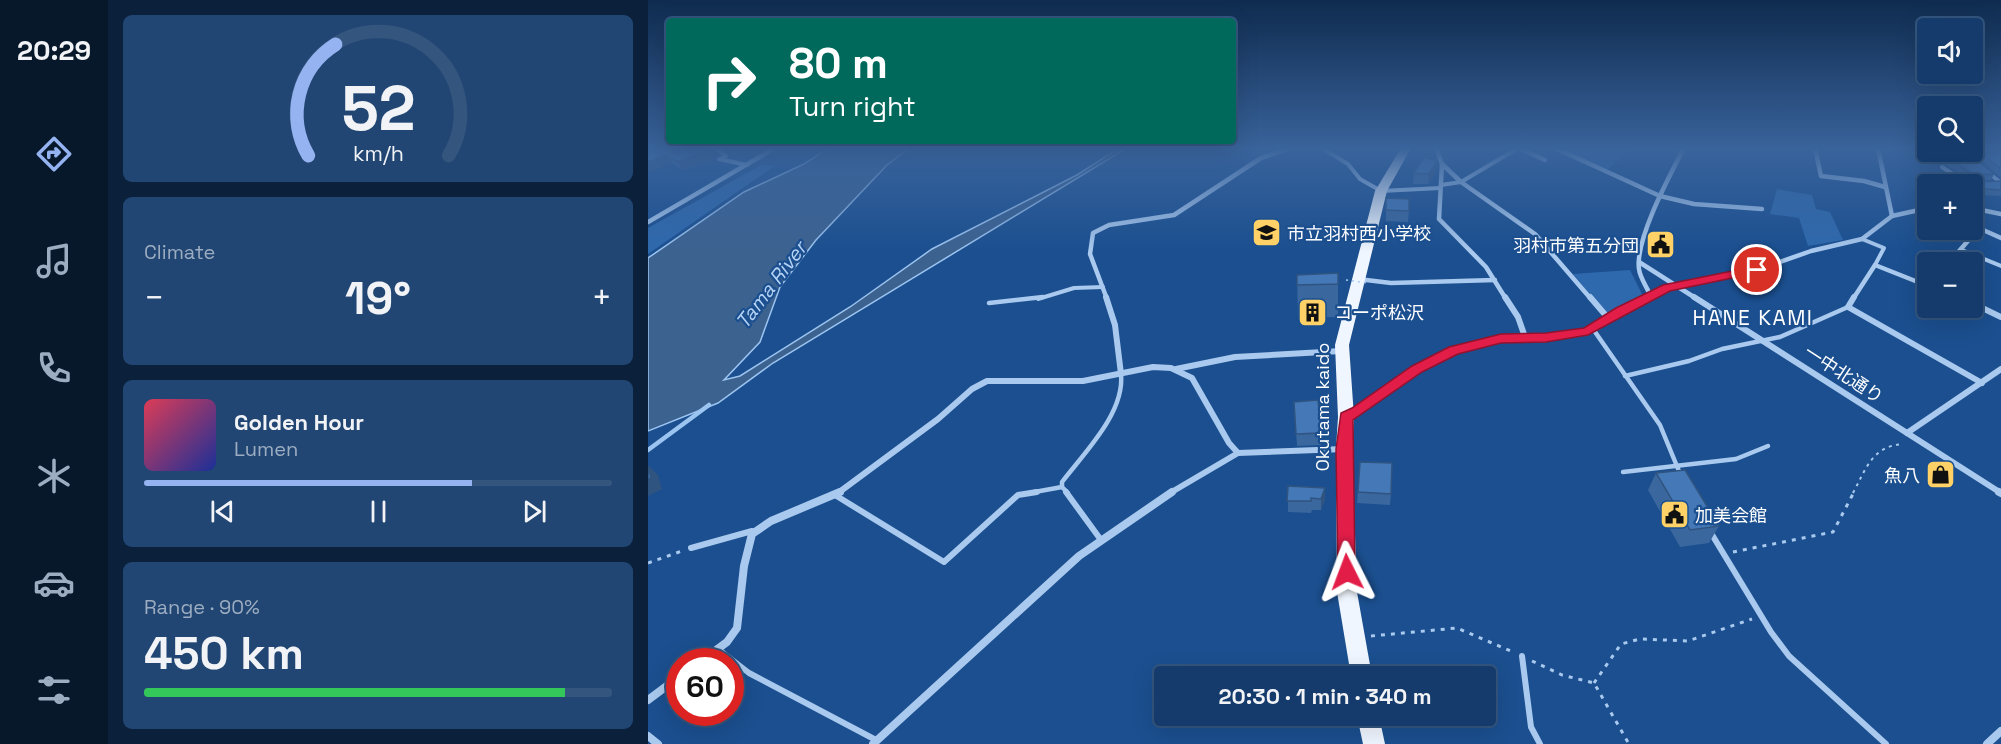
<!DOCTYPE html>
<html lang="en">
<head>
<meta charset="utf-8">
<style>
  :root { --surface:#143b6b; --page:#214673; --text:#f1f3f6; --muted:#9dadc1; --line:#33557e; --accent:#95b2f1 }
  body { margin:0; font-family:"Space Grotesk","Noto Sans JP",sans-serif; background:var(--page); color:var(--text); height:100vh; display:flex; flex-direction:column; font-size:22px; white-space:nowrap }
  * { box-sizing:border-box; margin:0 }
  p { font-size:20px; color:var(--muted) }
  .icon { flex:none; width:33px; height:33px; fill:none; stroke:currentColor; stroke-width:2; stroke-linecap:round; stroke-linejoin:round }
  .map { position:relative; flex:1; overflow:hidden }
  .sheet { display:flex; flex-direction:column; gap:15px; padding:15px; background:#0b203b; width:540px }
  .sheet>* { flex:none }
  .hud { position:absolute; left:18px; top:18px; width:570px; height:126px; border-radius:6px; box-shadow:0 6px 24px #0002,0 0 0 2px var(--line); background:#00695c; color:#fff; overflow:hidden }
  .fabs { position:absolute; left:1269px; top:18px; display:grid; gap:12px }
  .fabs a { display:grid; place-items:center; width:66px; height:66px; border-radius:6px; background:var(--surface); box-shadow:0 6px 24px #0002,0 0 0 2px var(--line); font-size:30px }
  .speed { position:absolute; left:18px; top:648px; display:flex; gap:12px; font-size:30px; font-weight:700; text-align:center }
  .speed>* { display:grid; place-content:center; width:78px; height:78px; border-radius:50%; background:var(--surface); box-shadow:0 6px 24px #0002,0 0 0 2px var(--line); line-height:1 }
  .speed .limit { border:9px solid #d22; background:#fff; color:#111 }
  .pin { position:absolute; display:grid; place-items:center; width:51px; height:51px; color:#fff; margin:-26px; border:3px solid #fff; border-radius:50%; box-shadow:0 2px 6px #0007 }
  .me { position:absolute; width:66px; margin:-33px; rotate:357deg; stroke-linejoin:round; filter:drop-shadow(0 0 4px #0008) }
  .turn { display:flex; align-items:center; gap:21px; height:126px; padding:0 24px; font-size:27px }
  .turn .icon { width:78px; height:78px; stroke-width:2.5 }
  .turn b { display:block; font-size:42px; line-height:51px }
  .big { font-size:45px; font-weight:700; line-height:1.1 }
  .sheet .tile { flex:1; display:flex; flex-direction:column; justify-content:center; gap:9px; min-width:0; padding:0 21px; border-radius:9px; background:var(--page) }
  .sheet .dial { align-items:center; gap:0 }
  .dial svg { height:156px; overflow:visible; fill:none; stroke:var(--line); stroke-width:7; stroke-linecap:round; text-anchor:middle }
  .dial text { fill:var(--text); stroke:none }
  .song { display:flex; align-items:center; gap:18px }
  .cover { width:72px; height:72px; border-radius:9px; background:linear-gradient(135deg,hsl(350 70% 55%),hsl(230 70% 35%)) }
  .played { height:6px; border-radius:3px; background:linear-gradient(90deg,var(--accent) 70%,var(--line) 70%) }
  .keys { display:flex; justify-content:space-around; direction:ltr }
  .heat { display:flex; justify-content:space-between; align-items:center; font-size:33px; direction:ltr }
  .charge { height:9px; border-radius:4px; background:linear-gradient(90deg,#34c759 90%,var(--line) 0) }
  .trip { position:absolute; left:506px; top:666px; width:342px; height:60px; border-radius:6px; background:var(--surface); box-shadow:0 6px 24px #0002,0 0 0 2px var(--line); font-weight:700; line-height:60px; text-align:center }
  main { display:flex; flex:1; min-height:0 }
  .tab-bar { display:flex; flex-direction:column; width:108px; justify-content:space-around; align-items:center; background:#08182b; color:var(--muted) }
  .tab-bar .icon { width:42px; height:42px }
  .tab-bar .selected { color:var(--accent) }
  .tab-bar b { font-size:27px; color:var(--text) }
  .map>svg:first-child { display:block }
  .green { fill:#2e69ad }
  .water { fill:#3c6290; stroke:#9cc4f0; stroke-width:1.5 }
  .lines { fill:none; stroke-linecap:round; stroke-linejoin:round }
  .stream { stroke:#9cc4f0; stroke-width:4.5 }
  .path-far1 { stroke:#a9c9ee; stroke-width:2; stroke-dasharray:3 4.5; stroke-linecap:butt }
  .path { stroke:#a9c9ee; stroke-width:3; stroke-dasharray:4 6; stroke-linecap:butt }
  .lane-far2 { stroke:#a9c9ee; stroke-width:4 }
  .lane-far1 { stroke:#a9c9ee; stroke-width:4.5 }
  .lane { stroke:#a9c9ee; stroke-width:6 }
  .street-far2 { stroke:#a9c9ee; stroke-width:4.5 }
  .street-far1 { stroke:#a9c9ee; stroke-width:6 }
  .street { stroke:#a9c9ee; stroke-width:8 }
  .primary { fill:#f0f6ff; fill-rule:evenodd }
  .path-bridge { stroke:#a9c9ee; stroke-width:1.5; stroke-dasharray:2 4; stroke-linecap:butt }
  .wall { fill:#3a679d }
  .shaded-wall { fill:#305480 }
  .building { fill:#4478b7; stroke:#305480; stroke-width:1.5 }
  .route { fill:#e11d48; stroke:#92132f; stroke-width:1.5 }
  .labels { text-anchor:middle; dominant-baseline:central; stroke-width:4.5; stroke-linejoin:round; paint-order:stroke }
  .poi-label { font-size:18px; fill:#fff; stroke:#1b4f8f; text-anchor:start }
  .street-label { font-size:18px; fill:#fff; stroke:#1b4f8f }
  .water-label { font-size:20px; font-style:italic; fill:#b5d3f5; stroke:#1b4f8f }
  .quarter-label { font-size:21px; letter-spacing:1.5px; fill:#fff; stroke:#1b4f8f }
</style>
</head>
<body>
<main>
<nav class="tab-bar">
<b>20:29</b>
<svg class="icon selected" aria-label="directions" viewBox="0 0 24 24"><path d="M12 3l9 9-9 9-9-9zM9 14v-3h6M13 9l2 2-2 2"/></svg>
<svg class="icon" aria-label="music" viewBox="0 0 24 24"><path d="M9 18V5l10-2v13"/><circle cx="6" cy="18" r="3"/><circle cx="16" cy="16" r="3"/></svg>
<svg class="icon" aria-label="phone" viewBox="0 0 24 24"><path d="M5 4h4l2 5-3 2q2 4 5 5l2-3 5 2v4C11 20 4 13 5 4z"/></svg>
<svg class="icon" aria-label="climate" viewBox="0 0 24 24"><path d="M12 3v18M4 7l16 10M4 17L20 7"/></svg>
<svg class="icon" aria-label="car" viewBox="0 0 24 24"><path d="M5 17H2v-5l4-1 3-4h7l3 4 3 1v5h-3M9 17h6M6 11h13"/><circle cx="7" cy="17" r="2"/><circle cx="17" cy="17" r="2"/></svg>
<svg class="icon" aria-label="filters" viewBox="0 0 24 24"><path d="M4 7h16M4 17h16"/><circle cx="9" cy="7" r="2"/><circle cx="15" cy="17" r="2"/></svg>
</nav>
<section class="sheet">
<div class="tile dial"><svg viewBox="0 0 100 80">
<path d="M14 69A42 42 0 1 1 86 69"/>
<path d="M14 69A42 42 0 0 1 28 12" stroke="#95b2f1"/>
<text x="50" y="56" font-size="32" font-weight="700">52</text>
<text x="50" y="72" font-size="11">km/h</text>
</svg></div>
<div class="tile"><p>Climate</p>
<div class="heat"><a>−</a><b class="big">19°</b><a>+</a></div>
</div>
<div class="tile">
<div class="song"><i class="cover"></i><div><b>Golden Hour</b><p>Lumen</p></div></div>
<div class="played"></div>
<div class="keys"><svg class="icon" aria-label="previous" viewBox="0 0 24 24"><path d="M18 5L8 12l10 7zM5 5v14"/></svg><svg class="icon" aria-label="pause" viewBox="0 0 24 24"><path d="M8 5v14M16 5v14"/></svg><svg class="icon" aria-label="next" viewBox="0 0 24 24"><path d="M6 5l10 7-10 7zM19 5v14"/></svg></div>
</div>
<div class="tile"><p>Range · 90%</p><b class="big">450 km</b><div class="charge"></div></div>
</section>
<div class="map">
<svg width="1353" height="744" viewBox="0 0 1353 744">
  <rect width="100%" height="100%" fill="#1b4f8f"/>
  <g class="green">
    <path d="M 913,148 L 982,148 L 959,170 Z"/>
    <path d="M 113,165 L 128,165 L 0,254 L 0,228 Z"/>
    <path d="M 1129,189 L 1164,195 L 1168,209 L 1182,212 L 1195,240 L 1160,246 L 1151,218 L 1122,214 Z"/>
    <path d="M 982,270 L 995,296 L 957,314 L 925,274 Z"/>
  </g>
  <path class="water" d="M 181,148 L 262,148 L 239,165 L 168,240 L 132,287 L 112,342 L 76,380 L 92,376 L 202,307 L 284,249 L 429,175 L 471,148 L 479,148 L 125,363 L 70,403 L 0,431 L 0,258 L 96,192 L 156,164 Z"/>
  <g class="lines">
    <path class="stream" d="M 0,450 L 61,405"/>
    <path class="path-far1" d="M 1205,493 C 1218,469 1224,446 1255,444"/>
    <g class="path">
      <path d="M 1085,552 L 1185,532 L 1206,492"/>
      <path d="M 0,563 L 34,551"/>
      <path d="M 723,636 L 809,628 L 865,652"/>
      <path d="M 884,661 L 914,675 L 946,683 L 981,744"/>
      <path d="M 946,683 L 973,644 L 992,639 L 1040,641 L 1104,619"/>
    </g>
    <g class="lane-far2">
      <path d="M 67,148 L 78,156 L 71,159 L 99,165"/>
      <path d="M 674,148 L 700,164 L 712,179 L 733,191 L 792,188"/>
      <path d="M 1294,167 L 1320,184"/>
      <path d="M 1341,173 L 1353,183"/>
      <path d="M 793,185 L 813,182 L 870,148"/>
      <path d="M 1280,189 L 1279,179 L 1310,177"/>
      <path d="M 1214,239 L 1236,248 L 1227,265"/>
      <path d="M 1314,250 L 1353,266"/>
      <path d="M 390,299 L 426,288 L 455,287"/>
    </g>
    <g class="lane-far1">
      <path d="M 341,303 L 395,297"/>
      <path d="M 945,329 L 1012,425 L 1033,476"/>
      <path d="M 977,376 L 1041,361 L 1074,349 L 1132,337 L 1200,307"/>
      <path d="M 975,472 L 1088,459 L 1120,446"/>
      <path d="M 381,493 L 414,487"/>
      <path d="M 420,493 L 414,487 L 414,482 C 436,453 477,413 473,374"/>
    </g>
    <g class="lane">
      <path d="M 418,492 L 453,540"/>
      <path d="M 187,495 L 296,562 L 370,495 L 389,492"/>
      <path d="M 1063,533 L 1123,632 L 1141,656 L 1238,744"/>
      <path d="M 43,548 L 104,531"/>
      <path d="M 70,649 L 101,673 L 228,740"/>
      <path d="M 874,656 L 883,727 L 892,744"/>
    </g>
    <g class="street-far2">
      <path d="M 788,148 L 794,164 L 791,219 L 838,267 L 858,299"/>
      <path d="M 871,148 L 897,160"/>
      <path d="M 907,148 L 1012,196 L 1046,204 L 1114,209"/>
      <path d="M 1167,148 L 1173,176 L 1216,181 L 1237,187"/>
      <path d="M 1230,148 L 1244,216"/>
      <path d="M 794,164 L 813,182 L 887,234 L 943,299"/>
      <path d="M 1324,208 L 1353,214"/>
      <path d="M 0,222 L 127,148"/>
      <path d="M 1324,225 L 1353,238"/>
      <path d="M 1306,257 L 1331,228"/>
      <path d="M 991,262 L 1049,299"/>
      <path d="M 710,279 L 743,283 L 847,280"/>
      <path d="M 1002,295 C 999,287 992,278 991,269 C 987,239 1022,175 1036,148"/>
      <path d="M 459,299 L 442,254 L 445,233 L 461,225 L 526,215 L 613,158 L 642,148"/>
      <path d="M 996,299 L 1019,288 L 1109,270 L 1163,251 L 1214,239 L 1244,216 L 1280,208"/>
      <path d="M 1205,299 L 1227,265 L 1280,286"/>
    </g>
    <g class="street-far1">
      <path d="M 458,297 L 467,325 L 473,374"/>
      <path d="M 857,297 L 870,317 L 877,337"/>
      <path d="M 942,297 L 960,318"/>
      <path d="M 1046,297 L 1353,493"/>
      <path d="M 1206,297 L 1200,307 L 1334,383"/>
      <path d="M 1324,303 L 1353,317"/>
      <path d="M 528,369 L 587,357 L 693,351"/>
      <path d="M 699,417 L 769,369 L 816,347 L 853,339 L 898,338 L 940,331 L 1000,297"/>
      <path d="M 1259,433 L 1353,369"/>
      <path d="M 190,493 L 290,419 L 324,389 L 339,381 L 435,381 L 505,367 L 523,368 L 544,378 L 581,443 L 590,453 L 696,449"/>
      <path d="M 522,493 L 590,453"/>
    </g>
    <g class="street">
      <path d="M 1351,492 L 1353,493"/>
      <path d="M 52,662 L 79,642 L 89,628 L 96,566 L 104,534 L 123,521 L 192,492"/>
      <path d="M 0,700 L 32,676"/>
      <path d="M 0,736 L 10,744"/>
      <path d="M 225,744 L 431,556 L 524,492"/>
      <path d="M 1339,744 L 1353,731"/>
    </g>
    <g class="primary">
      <path d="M 753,148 L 763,148 L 739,191 L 701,345 L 706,417 L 704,449 L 709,592 L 724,676 L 703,676 L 689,592 L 688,449 L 690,417 L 687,345 L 727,191 Z"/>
      <path d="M 709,716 L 731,716 L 737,744 L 715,744 Z"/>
    </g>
    <path class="path-bridge" d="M 698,280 L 720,283"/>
  </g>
  <g class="wall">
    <path d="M 0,148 L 70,155 L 67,158 L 35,170 Z"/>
    <path d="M 73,148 L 106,148 L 96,152 L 90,149 L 80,153 Z"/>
    <path d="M 1324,148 L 1353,148 L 1353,178 L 1333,161 L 1336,155 L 1346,154 L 1346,152 L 1324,151 Z"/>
    <path d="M 1302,160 L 1330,161 L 1346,174 L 1343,180 L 1323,181 L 1299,165 Z"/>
    <path d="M 788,172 L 780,184 L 765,184 L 766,173 Z"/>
    <path d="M 1353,181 L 1353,196 L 1334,195 L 1324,190 L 1324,184 L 1323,184 L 1324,182 Z"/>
    <path d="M 738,198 L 761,211 L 760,222 L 738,221 Z"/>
    <path d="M 690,273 L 690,317 L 650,318 L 649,275 Z"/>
    <path d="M 646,402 L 673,433 L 673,445 L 649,446 Z"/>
    <path d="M 712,462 L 743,494 L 742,505 L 709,503 Z"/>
    <path d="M 1008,473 L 1071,526 L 1061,543 L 1032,547 L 1000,490 Z"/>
    <path d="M 640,486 L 677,499 L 673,510 L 664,510 L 663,513 L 640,512 Z"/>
  </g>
  <g class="shaded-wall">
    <path d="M 64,148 L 65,148 L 70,155 L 67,158 L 35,170 L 29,162 Z"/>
    <path d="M 78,148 L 89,148 L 90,149 L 80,153 Z"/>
    <path d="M 93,148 L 106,148 L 96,152 Z"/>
    <path d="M 18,155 L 24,163 L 0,172 L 0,162 Z"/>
    <path d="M 789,161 L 788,172 L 780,184 L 781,174 Z"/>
    <path d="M 0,465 L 10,475 L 14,489 L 0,496 Z"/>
    <path d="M 677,488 L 677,499 L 673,510 L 673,499 Z"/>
  </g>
  <g class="building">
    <path d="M 0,148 L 64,148 L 62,150 L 29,162 L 18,155 L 0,162 Z"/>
    <path d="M 1350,148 L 1353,148 L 1353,169 L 1336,155 L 1350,153 Z"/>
    <path d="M 1330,156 L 1330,161 L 1346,174 L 1326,175 L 1302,160 Z"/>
    <path d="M 776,158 L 789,161 L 781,174 L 766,173 Z"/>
    <path d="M 1353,181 L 1353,190 L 1338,189 L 1324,182 Z"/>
    <path d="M 738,198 L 761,199 L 761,211 L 738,210 Z"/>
    <path d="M 690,273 L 690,284 L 649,285 L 649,275 Z"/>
    <path d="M 670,400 L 673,433 L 648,434 L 646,402 Z"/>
    <path d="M 712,462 L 744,463 L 743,494 L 710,492 Z"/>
    <path d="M 0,468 L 3,478 L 0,479 Z"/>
    <path d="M 1037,470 L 1071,526 L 1042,530 L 1008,473 Z"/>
    <path d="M 640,486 L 677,488 L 673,499 L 663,498 L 663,501 L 639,501 Z"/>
  </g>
  <linearGradient id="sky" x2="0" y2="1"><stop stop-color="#0f2b4f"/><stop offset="0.59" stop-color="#39639b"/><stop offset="1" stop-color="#39639b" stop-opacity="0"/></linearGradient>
  <rect width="1353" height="252" fill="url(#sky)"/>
  <path class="route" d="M 1109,266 L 1115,270 L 1113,272 L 1022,291 L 940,335 L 898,342 L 853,343 L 810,354 L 774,372 L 705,420 L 707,572 L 705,577 L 699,579 L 692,577 L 690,572 L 688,449 L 693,413 L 704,408 L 764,366 L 801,347 L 853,334 L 898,333 L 936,328 L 968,308 L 1015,285 Z"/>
  <defs>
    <symbol id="school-square" viewBox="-11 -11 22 22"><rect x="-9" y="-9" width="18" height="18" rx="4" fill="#ffd166" stroke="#1b4f8f"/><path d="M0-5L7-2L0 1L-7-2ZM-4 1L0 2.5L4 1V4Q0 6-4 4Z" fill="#111"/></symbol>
    <symbol id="civic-square" viewBox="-11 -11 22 22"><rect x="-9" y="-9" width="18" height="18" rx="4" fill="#ffd166" stroke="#1b4f8f"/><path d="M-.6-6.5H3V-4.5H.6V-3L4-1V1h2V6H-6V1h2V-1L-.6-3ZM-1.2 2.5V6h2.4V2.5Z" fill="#111"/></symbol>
    <symbol id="building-square" viewBox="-11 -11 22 22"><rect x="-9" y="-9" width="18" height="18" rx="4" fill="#ffd166" stroke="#1b4f8f"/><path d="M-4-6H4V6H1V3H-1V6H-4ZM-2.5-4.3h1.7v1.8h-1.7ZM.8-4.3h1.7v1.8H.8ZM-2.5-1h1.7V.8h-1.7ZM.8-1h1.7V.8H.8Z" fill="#111"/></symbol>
    <symbol id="shop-square" viewBox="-11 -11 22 22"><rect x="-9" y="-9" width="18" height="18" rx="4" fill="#ffd166" stroke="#1b4f8f"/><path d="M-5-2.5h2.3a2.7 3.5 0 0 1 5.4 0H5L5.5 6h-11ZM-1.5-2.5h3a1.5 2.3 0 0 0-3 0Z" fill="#111"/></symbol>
  </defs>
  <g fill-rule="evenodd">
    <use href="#school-square" x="602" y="216" width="33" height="33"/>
    <use href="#civic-square" x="996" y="228" width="33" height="33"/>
    <use href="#building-square" x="648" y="296" width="33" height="33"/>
    <use href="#shop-square" x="1276" y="458" width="33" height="33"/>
    <use href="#civic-square" x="1010" y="498" width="33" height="33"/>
  </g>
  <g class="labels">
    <g class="poi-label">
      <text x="639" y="233">市立羽村西小学校</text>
      <text x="991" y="245" text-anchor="end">羽村市第五分団</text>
      <text x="686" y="312">コーポ松沢</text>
      <text x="1272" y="475" text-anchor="end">魚八</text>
      <text x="1047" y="515">加美会館</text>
    </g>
    <g class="street-label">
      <text transform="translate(1196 374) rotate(33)">一中北通り</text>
      <text transform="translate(674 407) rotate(-90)">Okutama kaido</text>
    </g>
    <g class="water-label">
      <text transform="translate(123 285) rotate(-53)">Tama River</text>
    </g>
    <g class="quarter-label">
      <text x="1105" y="317">HANE KAMI</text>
    </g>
  </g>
</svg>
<div class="fabs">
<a><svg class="icon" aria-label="sound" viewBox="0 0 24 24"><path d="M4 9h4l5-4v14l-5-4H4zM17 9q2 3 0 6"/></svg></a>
<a><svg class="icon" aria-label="search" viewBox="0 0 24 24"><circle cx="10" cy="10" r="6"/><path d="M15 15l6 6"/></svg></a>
<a>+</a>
<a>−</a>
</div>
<div class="speed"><div class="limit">60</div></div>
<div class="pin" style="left:1109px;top:270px;background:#d93025"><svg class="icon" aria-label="arrive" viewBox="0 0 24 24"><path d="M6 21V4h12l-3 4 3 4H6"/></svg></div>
<svg class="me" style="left:699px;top:572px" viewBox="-20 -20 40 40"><path d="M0-17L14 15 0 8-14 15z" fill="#e11d48" stroke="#fff" stroke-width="4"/></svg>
<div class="trip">20:30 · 1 min · 340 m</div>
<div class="hud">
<div class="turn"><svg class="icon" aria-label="right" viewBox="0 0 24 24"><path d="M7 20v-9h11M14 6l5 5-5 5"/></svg><div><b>80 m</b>Turn right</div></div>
</div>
</div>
</main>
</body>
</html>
